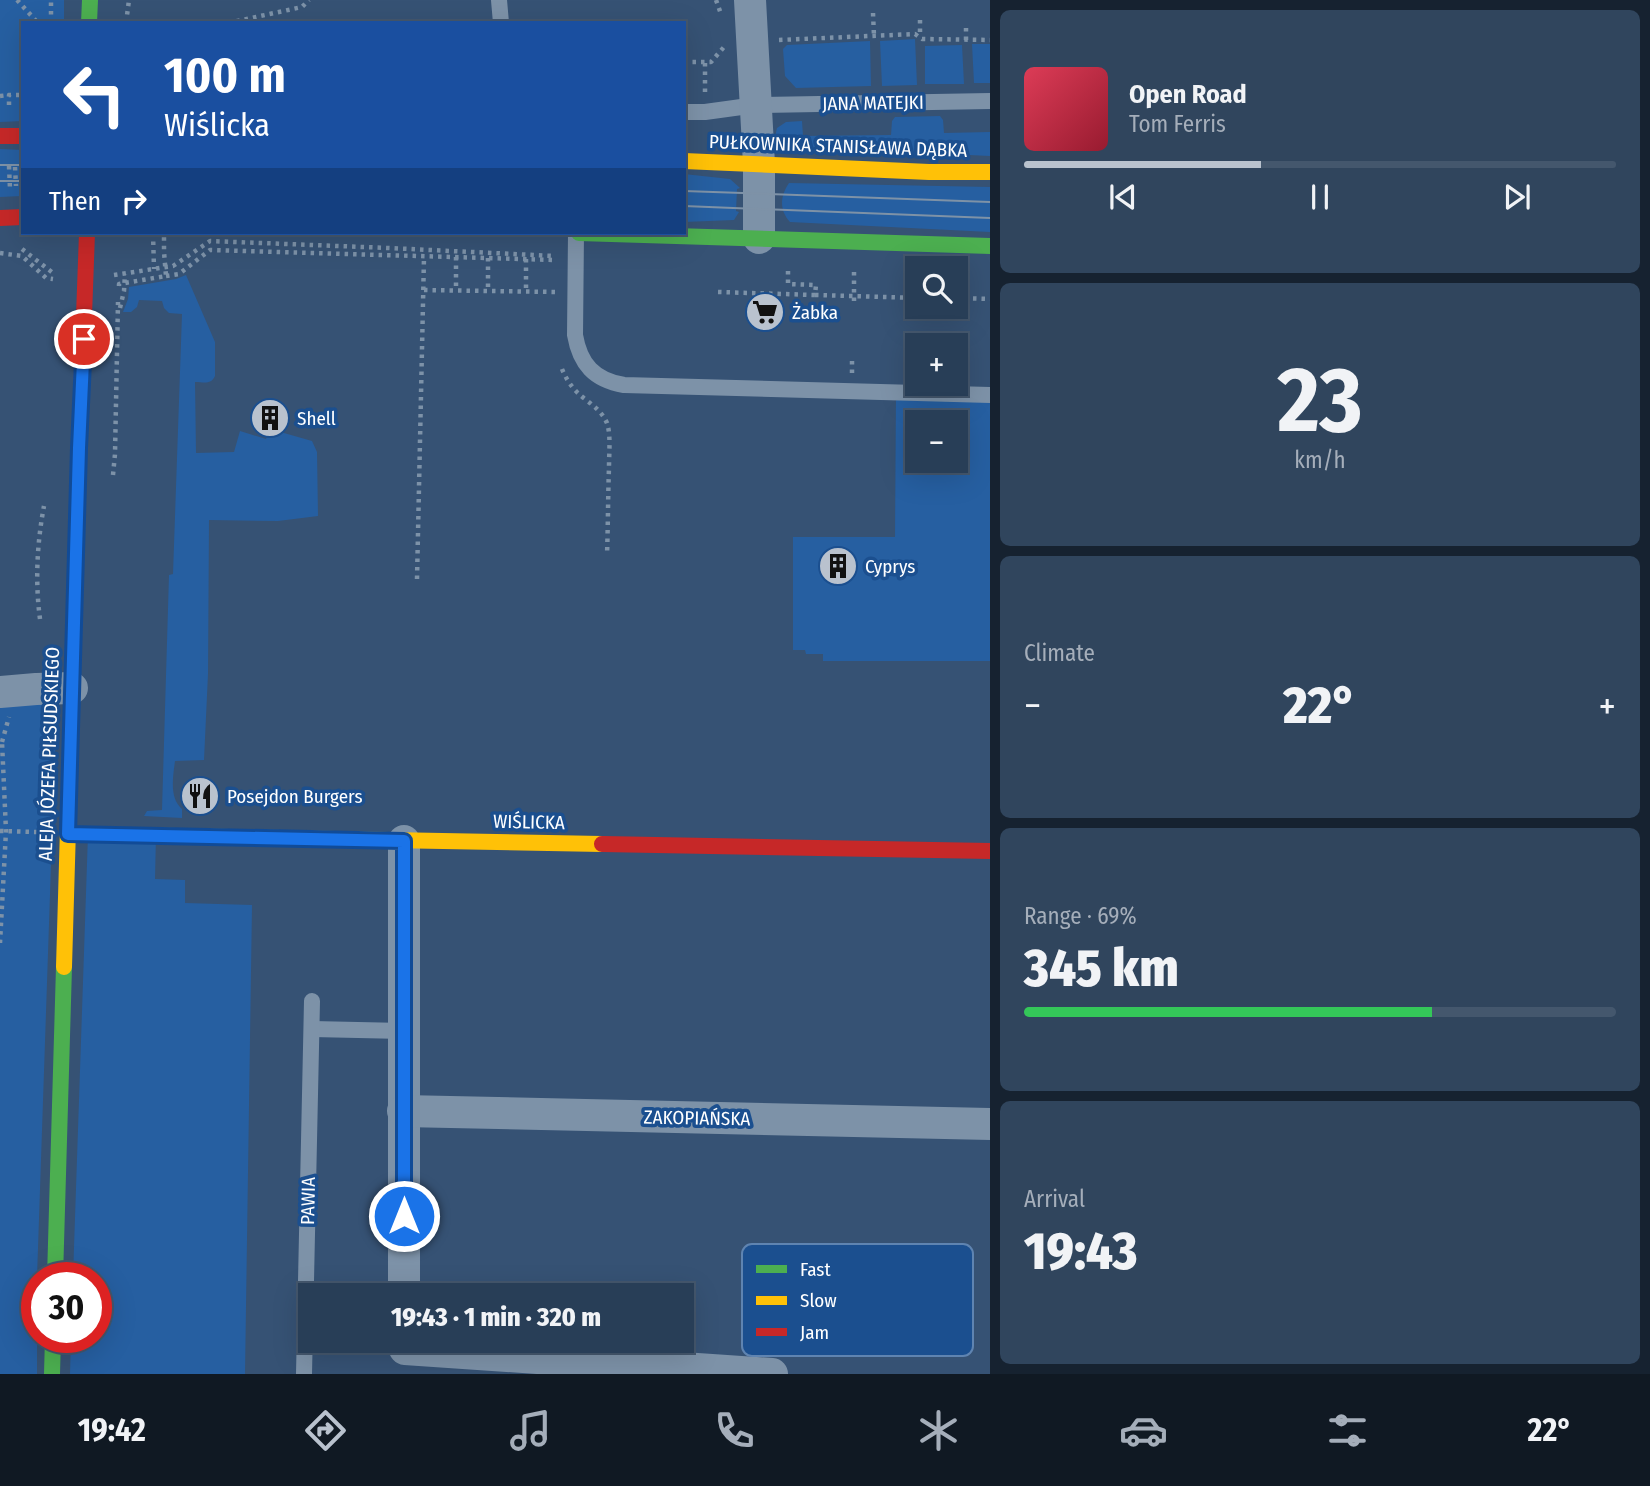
<!DOCTYPE html>
<html lang="en">
<head>
<meta charset="utf-8">
<style>
  :root { --surface:#283e57; --page:#30455d; --text:#f1f3f6; --muted:#a5aeba; --line:#44576d; --accent:#b9c2ce }
  body { margin:0; font-family:"Fira Sans Condensed",sans-serif; background:var(--page); color:var(--text); height:100vh; display:flex; flex-direction:column; font-size:26px; white-space:nowrap }
  * { box-sizing:border-box; margin:0 }
  p { font-size:23px; color:var(--muted) }
  .icon { flex:none; width:38px; height:38px; fill:none; stroke:currentColor; stroke-width:2; stroke-linecap:round; stroke-linejoin:round }
  .map { position:relative; flex:1; overflow:hidden }
  .panel { display:flex; flex-direction:column; gap:10px; padding:10px; background:#162230; width:660px }
  .panel>* { flex:none }
  .guide { position:absolute; left:21px; top:21px; width:665px; height:214px; border-radius:0px; box-shadow:0 7px 28px #0002,0 0 0 2px var(--line); background:#1a4fa0; color:#fff; overflow:hidden }
  .fabs { position:absolute; left:905px; top:256px; display:grid; gap:14px }
  .fabs a { display:grid; place-items:center; width:63px; height:63px; border-radius:0px; background:var(--surface); box-shadow:0 7px 28px #0002,0 0 0 2px var(--line); font-size:35px }
  .speed { position:absolute; left:21px; top:1262px; display:flex; gap:14px; font-size:35px; font-weight:700; text-align:center }
  .speed>* { display:grid; place-content:center; width:91px; height:91px; border-radius:50%; background:var(--surface); box-shadow:0 7px 28px #0002,0 0 0 2px var(--line); line-height:1 }
  .speed .limit { border:10px solid #d22; background:#fff; color:#111 }
  .pin { position:absolute; display:grid; place-items:center; width:60px; height:60px; color:#fff; margin:-30px; border:4px solid #fff; border-radius:50%; box-shadow:0 2px 7px #0007 }
  .me { position:absolute; width:77px; margin:-38px; rotate:0deg; stroke-linejoin:round; filter:drop-shadow(0 0 5px #0008) }
  .turn { display:flex; align-items:center; gap:24px; height:147px; padding:0 28px; font-size:32px }
  .turn .icon { width:91px; height:91px; stroke-width:2.5 }
  .turn b { display:block; font-size:49px; line-height:60px }
  .then { display:flex; align-items:center; height:66px; padding:0 28px; background:#0003; gap:14px; font-size:26px }
  .big { font-size:52px; font-weight:800; line-height:1.1 }
  .panel .card { flex:1; display:flex; flex-direction:column; justify-content:center; gap:10px; min-width:0; padding:0 24px; border-radius:10px; background:var(--page) }
  .panel .dial { align-items:center; gap:0 }
  .dial b { font-size:91px; line-height:1 }
  .song { display:flex; align-items:center; gap:21px }
  .cover { width:84px; height:84px; border-radius:10px; background:linear-gradient(135deg,hsl(350 70% 55%),hsl(350 70% 35%)) }
  .played { height:7px; border-radius:4px; background:linear-gradient(90deg,var(--accent) 40%,var(--line) 40%) }
  .keys { display:flex; justify-content:space-around; direction:ltr }
  .heat { display:flex; justify-content:space-between; align-items:center; font-size:38px; direction:ltr }
  .charge { height:10px; border-radius:5px; background:linear-gradient(90deg,#34c759 69%,var(--line) 0) }
  .trip { position:absolute; left:298px; top:1283px; width:396px; height:70px; border-radius:0px; background:var(--surface); box-shadow:0 7px 28px #0002,0 0 0 2px var(--line); font-weight:800; line-height:70px; text-align:center }
  .tab-bar { display:flex; height:112px; justify-content:space-around; align-items:center; background:#101923; color:var(--muted) }
  .tab-bar .icon { width:49px; height:49px }
  .tab-bar .selected { color:var(--accent) }
  .tab-bar b { font-size:32px; color:var(--text) }
  main { display:flex; flex:1; min-height:0 }
  .map>svg:first-child { display:block }
  .green { fill:#265fa1; fill-rule:evenodd }
  .lines { fill:none; stroke-linecap:round; stroke-linejoin:round }
  .path { stroke:#7d92a8; stroke-width:4.5; stroke-dasharray:3.5 5; stroke-linecap:butt }
  .lane { stroke:#7d92a8; stroke-width:16 }
  .street { stroke:#7d92a8; stroke-width:32 }
  .fast { stroke:#4caf50; stroke-width:16 }
  .slow { stroke:#ffc107; stroke-width:16 }
  .jam { stroke:#c62828; stroke-width:16 }
  .tram { stroke:#7e92a7; stroke-width:2 }
  .path-bridge { stroke:#7d92a8; stroke-width:4.5; stroke-dasharray:3.5 5; stroke-linecap:butt }
  .route-casing { stroke:#114b97; stroke-width:18 }
  .route { stroke:#1a73e8; stroke-width:12 }
  .labels { text-anchor:middle; dominant-baseline:central; stroke-width:7; stroke-linejoin:round; paint-order:stroke }
  .street-label { font-size:19px; fill:#fff; stroke:#1b4f8f }
  .poi-label { font-size:19px; fill:#fff; stroke:#1b4f8f; text-anchor:start }
  .key { fill:#1b4f8f; stroke:#5f84b1; stroke-width:2 }
  .key-label { font-size:19px; fill:#fff }
</style>
</head>
<body>
<main>
<div class="map">
<svg width="991" height="1374" viewBox="0 0 991 1374">
  <rect width="100%" height="100%" fill="#365274"/>
  <g class="green">
    <path d="M 0,0 L 64,0 L 64,23 L 23,23 L 23,121 L 0,122 Z"/>
    <path d="M 915,39 L 917,85 L 882,86 L 880,41 Z"/>
    <path d="M 870,41 L 871,86 L 796,88 L 785,76 L 783,49 L 787,45 Z"/>
    <path d="M 972,44 L 990,44 L 990,83 L 974,83 Z"/>
    <path d="M 962,45 L 964,84 L 925,84 L 925,46 Z"/>
    <path d="M 940,116 L 943,120 L 944,133 L 990,132 L 990,156 L 779,146 C 775,140 775,135 777,128 L 786,122 L 802,121 L 803,136 L 891,135 L 892,121 L 895,117 Z"/>
    <path d="M 0,149 L 23,150 L 22,196 L 0,197 Z"/>
    <path d="M 684,174 L 730,179 L 740,188 L 737,189 L 736,211 L 739,212 L 734,220 L 684,222 Z"/>
    <path d="M 789,183 L 990,187 L 990,232 L 790,222 C 779,210 780,196 789,183 Z"/>
    <path d="M 186,275 L 215,342 L 215,376 C 211,385 204,382 195,382 L 196,453 L 234,452 L 240,431 L 266,439 L 270,429 L 312,441 L 317,452 L 318,516 L 278,521 L 209,520 L 208,674 L 204,760 L 175,761 C 173,777 169,798 182,809 L 182,818 L 144,816 L 147,811 L 162,810 L 169,575 L 173,574 L 182,314 L 169,313 L 164,308 L 162,301 L 139,300 L 137,307 L 131,312 L 123,312 L 128,299 L 129,287 L 176,279 Z"/>
    <path d="M 896,393 L 990,395 L 990,661 L 823,661 L 823,654 L 806,654 L 805,650 L 793,650 L 793,537 L 895,537 ZM 917,422 L 956,422 L 956,460 L 917,460 Z"/>
    <path d="M 57,688 L 37,1278 L 37,1374 L 0,1374 L 0,692 Z"/>
    <path d="M 88,834 L 156,835 L 155,879 L 185,880 L 185,903 L 252,905 L 245,1374 L 70,1374 L 71,1337 L 96,1337 L 96,1278 L 73,1277 Z"/>
  </g>
  <g class="lines">
    <g class="path">
      <path d="M 17,0 L 38,23"/>
      <path d="M 716,0 L 721,14"/>
      <path d="M 873,13 L 874,36"/>
      <path d="M 920,20 L 920,37"/>
      <path d="M 51,23 L 51,0"/>
      <path d="M 126,23 L 129,0"/>
      <path d="M 228,23 L 302,7 L 309,0"/>
      <path d="M 966,28 L 966,40"/>
      <path d="M 779,40 L 915,34 L 922,39 L 991,40"/>
      <path d="M 684,62 L 711,62 L 724,47"/>
      <path d="M 705,92 L 705,62"/>
      <path d="M 0,96 L 9,95"/>
      <path d="M 9,105 L 9,95 L 23,95"/>
      <path d="M 9,166 L 10,189"/>
      <path d="M 15,167 L 16,186"/>
      <path d="M 153,233 L 154,269"/>
      <path d="M 22,249 L 53,273"/>
      <path d="M 0,253 L 22,256 L 46,278 L 53,279"/>
      <path d="M 456,257 L 456,290"/>
      <path d="M 488,258 L 488,291"/>
      <path d="M 526,259 L 526,292"/>
      <path d="M 114,275 L 173,266 L 210,241 L 389,248 L 555,256"/>
      <path d="M 166,276 L 179,274 L 210,250 L 555,260"/>
      <path d="M 119,286 L 119,284 L 166,276 L 164,252 L 164,233"/>
      <path d="M 424,290 L 555,292"/>
      <path d="M 718,292 L 815,295 L 816,285 L 788,284 L 788,271"/>
      <path d="M 956,298 L 991,299"/>
      <path d="M 854,301 L 854,271"/>
      <path d="M 120,308 L 124,291 L 125,274"/>
      <path d="M 562,369 C 567,381 574,391 585,399 C 594,406 602,412 607,423 C 611,435 609,453 609,467 C 608,496 608,525 607,555"/>
      <path d="M 852,373 L 852,359"/>
      <path d="M 113,475 L 115,454 L 118,302"/>
      <path d="M 417,579 L 424,257"/>
      <path d="M 40,619 C 35,582 37,543 44,506"/>
      <path d="M 2,742 L 9,717"/>
      <path d="M 0,831 L 38,832"/>
      <path d="M 0,943 L 6,831 L 2,742"/>
    </g>
    <g class="lane">
      <path d="M 499,0 L 501,23"/>
      <path d="M 684,112 L 705,112 L 756,105 L 991,101"/>
      <path d="M 576,233 L 575,335 C 580,364 594,380 624,385 L 991,395"/>
      <path d="M 312,1029 L 404,1031"/>
      <path d="M 304,1374 L 312,1001"/>
    </g>
    <g class="street">
      <path d="M 750,0 L 759,164 L 759,238"/>
      <path d="M 0,692 L 36,689 L 72,688"/>
      <path d="M 404,841 L 404,1295"/>
      <path d="M 403,1111 L 991,1124"/>
      <path d="M 405,1349 L 772,1374"/>
    </g>
    <g class="fast">
      <path d="M 89,23 L 90,0"/>
      <path d="M 579,233 L 991,246"/>
      <path d="M 55,1278 L 64,967"/>
      <path d="M 52,1374 L 53,1337"/>
    </g>
    <g class="slow">
      <path d="M 684,161 L 929,172 L 991,172"/>
      <path d="M 68,834 L 602,844"/>
      <path d="M 64,967 L 78,481"/>
    </g>
    <g class="jam">
      <path d="M 0,136 L 23,136"/>
      <path d="M 0,218 L 23,217"/>
      <path d="M 78,481 L 87,233"/>
      <path d="M 602,844 L 991,851"/>
    </g>
    <g class="tram">
      <path d="M 0,165 L 23,165"/>
      <path d="M 0,181 L 23,181"/>
      <path d="M 684,191 L 991,202"/>
      <path d="M 684,206 L 991,218"/>
    </g>
    <path class="path-bridge" d="M 815,295 L 917,298"/>
  </g>
  <g class="lines">
    <defs>
      <path id="route" d="M 84,339 L 79,448 L 68,834 L 404,841 L 404,1216"/>
    </defs>
    <use href="#route" class="route-casing"/>
    <use href="#route" class="route"/>
  </g>
  <defs>
    <symbol id="supermarket-disc" viewBox="-11 -11 22 22"><circle r="9.5" fill="#b9c2ce" stroke="#1b4f8f"/><path d="M-6-5.5h2.5l.6 2H6L4.5 2H-2.5L-4.4-4H-6ZM-1.5 3.2a1.3 1.3 0 1 0 .1 0ZM3 3.2a1.3 1.3 0 1 0 .1 0Z" fill="#111"/></symbol>
    <symbol id="building-disc" viewBox="-11 -11 22 22"><circle r="9.5" fill="#b9c2ce" stroke="#1b4f8f"/><path d="M-4-6H4V6H1V3H-1V6H-4ZM-2.5-4.3h1.7v1.8h-1.7ZM.8-4.3h1.7v1.8H.8ZM-2.5-1h1.7V.8h-1.7ZM.8-1h1.7V.8H.8Z" fill="#111"/></symbol>
    <symbol id="restaurant-disc" viewBox="-11 -11 22 22"><circle r="9.5" fill="#b9c2ce" stroke="#1b4f8f"/><path d="M-5-6h1v4h1v-4h1v4h1v-4h1v5L-1.5 .5V6h-2V.5L-5-1ZM5-6V6H3V1.5H1.5Q1.5-4 5-6Z" fill="#111"/></symbol>
  </defs>
  <g fill-rule="evenodd">
    <use href="#supermarket-disc" x="743" y="290" width="44" height="44"/>
    <use href="#building-disc" x="248" y="396" width="44" height="44"/>
    <use href="#building-disc" x="816" y="544" width="44" height="44"/>
    <use href="#restaurant-disc" x="178" y="774" width="44" height="44"/>
  </g>
  <g class="labels">
    <g class="street-label">
      <text transform="translate(873 103) rotate(-1)">JANA MATEJKI</text>
      <text transform="translate(838 146) rotate(2)">PUŁKOWNIKA STANISŁAWA DĄBKA</text>
      <text transform="translate(49 754) rotate(-88)">ALEJA JÓZEFA PIŁSUDSKIEGO</text>
      <text transform="translate(529 822) rotate(1)">WIŚLICKA</text>
      <text transform="translate(697 1118) rotate(1)">ZAKOPIAŃSKA</text>
      <text transform="translate(308 1201) rotate(-89)">PAWIA</text>
    </g>
    <g class="poi-label">
      <text x="792" y="312">Żabka</text>
      <text x="297" y="418">Shell</text>
      <text x="865" y="566">Cyprys</text>
      <text x="227" y="796">Posejdon Burgers</text>
    </g>
  </g>
  <rect x="742" y="1244" width="231" height="112" rx="10" class="key"/>
  <rect x="756" y="1265" width="31" height="8" fill="#4caf50"/>
  <rect x="756" y="1296" width="31" height="9" fill="#ffc107"/>
  <rect x="756" y="1328" width="31" height="8" fill="#c62828"/>
  <g class="key-label">
    <text x="800" y="1276">Fast</text>
    <text x="800" y="1307">Slow</text>
    <text x="800" y="1339">Jam</text>
  </g>
</svg>
<div class="fabs">
<a><svg class="icon" aria-label="search" viewBox="0 0 24 24"><circle cx="10" cy="10" r="6"/><path d="M15 15l6 6"/></svg></a>
<a>+</a>
<a>−</a>
</div>
<div class="speed"><div class="limit">30</div></div>
<div class="pin" style="left:84px;top:339px;background:#d93025"><svg class="icon" aria-label="arrive" viewBox="0 0 24 24"><path d="M6 21V4h12l-3 4 3 4H6"/></svg></div>
<svg class="me" style="left:404px;top:1216px" viewBox="-20 -20 40 40"><circle r="17" fill="#1a73e8" stroke="#fff" stroke-width="3"/><path d="M0-11L8 9 0 5-8 9z" fill="#fff"/></svg>
<div class="trip">19:43 · 1 min · 320 m</div>
<div class="guide">
<div class="turn"><svg class="icon" aria-label="left" viewBox="0 0 24 24"><path d="M17 20v-9H6M10 6l-5 5 5 5"/></svg><div><b>100 m</b>Wiślicka</div></div>
<div class="then">Then<svg class="icon" aria-label="right" viewBox="0 0 24 24"><path d="M7 20v-9h11M14 6l5 5-5 5"/></svg></div>
</div>
</div>
<section class="panel">
<div class="card">
<div class="song"><i class="cover"></i><div><b>Open Road</b><p>Tom Ferris</p></div></div>
<div class="played"></div>
<div class="keys"><svg class="icon" aria-label="previous" viewBox="0 0 24 24"><path d="M18 5L8 12l10 7zM5 5v14"/></svg><svg class="icon" aria-label="pause" viewBox="0 0 24 24"><path d="M8 5v14M16 5v14"/></svg><svg class="icon" aria-label="next" viewBox="0 0 24 24"><path d="M6 5l10 7-10 7zM19 5v14"/></svg></div>
</div>
<div class="card dial"><b>23</b><p>km/h</p></div>
<div class="card"><p>Climate</p>
<div class="heat"><a>−</a><b class="big">22°</b><a>+</a></div>
</div>
<div class="card"><p>Range · 69%</p><b class="big">345 km</b><div class="charge"></div></div>
<div class="card"><p>Arrival</p><b class="big">19:43</b></div>
</section>
</main>
<nav class="tab-bar">
<b>19:42</b>
<svg class="icon selected" aria-label="directions" viewBox="0 0 24 24"><path d="M12 3l9 9-9 9-9-9zM9 14v-3h6M13 9l2 2-2 2"/></svg>
<svg class="icon" aria-label="music" viewBox="0 0 24 24"><path d="M9 18V5l10-2v13"/><circle cx="6" cy="18" r="3"/><circle cx="16" cy="16" r="3"/></svg>
<svg class="icon" aria-label="phone" viewBox="0 0 24 24"><path d="M5 4h4l2 5-3 2q2 4 5 5l2-3 5 2v4C11 20 4 13 5 4z"/></svg>
<svg class="icon" aria-label="climate" viewBox="0 0 24 24"><path d="M12 3v18M4 7l16 10M4 17L20 7"/></svg>
<svg class="icon" aria-label="car" viewBox="0 0 24 24"><path d="M5 17H2v-5l4-1 3-4h7l3 4 3 1v5h-3M9 17h6M6 11h13"/><circle cx="7" cy="17" r="2"/><circle cx="17" cy="17" r="2"/></svg>
<svg class="icon" aria-label="filters" viewBox="0 0 24 24"><path d="M4 7h16M4 17h16"/><circle cx="9" cy="7" r="2"/><circle cx="15" cy="17" r="2"/></svg>
<b>22°</b>
</nav>
</body>
</html>
